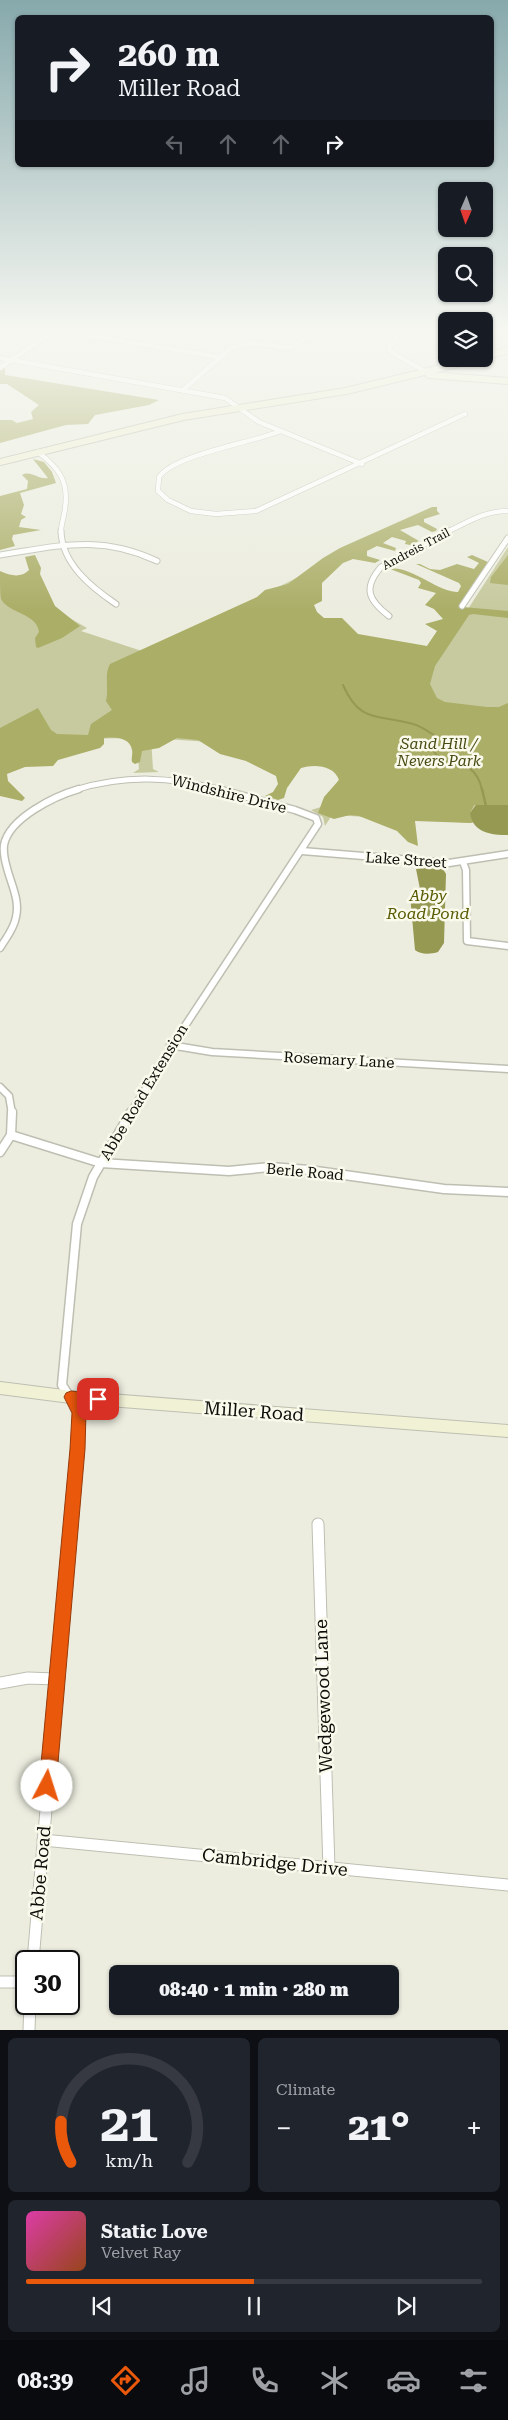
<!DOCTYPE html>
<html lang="en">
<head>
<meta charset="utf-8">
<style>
  :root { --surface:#171b24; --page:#20242c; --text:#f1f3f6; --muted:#9ea1a6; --line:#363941; --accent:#ea580c }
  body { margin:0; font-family:"Roboto Serif",serif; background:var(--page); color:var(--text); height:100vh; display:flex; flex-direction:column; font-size:19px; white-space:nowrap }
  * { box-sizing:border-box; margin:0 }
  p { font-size:16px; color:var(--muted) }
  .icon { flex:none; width:28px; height:28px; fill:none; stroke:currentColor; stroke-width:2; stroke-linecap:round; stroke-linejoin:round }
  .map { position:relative; height:2030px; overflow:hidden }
  .sheet { display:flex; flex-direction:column; gap:8px; padding:8px; background:#0d0f14; flex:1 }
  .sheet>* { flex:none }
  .top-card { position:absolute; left:15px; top:15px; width:479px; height:152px; border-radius:8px; box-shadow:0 1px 4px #0004; background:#171b24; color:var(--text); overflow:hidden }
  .needle { width:32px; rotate:182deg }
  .controls { position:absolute; left:438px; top:182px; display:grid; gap:10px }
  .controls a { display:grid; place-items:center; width:55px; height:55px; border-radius:8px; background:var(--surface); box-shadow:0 1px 4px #0004; font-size:25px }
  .speed { position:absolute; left:15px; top:1950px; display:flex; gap:10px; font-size:25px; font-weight:700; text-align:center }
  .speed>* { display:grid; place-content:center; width:65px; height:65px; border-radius:50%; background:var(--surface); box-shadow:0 1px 4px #0004; line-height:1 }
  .speed .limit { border:2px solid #111; border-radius:8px; background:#fff; color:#111 }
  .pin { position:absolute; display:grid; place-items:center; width:42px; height:42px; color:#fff; margin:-21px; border-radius:10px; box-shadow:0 2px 8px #0006 }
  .me { position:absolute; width:55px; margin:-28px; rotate:5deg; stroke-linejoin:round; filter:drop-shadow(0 0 4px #0008) }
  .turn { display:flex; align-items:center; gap:18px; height:105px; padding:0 20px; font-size:22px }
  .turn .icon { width:65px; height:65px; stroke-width:2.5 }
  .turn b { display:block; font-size:35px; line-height:42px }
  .lanes { display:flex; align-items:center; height:48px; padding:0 20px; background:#0003; justify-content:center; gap:25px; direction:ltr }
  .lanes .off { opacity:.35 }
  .big { font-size:38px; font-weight:800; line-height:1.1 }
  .sheet .tile { flex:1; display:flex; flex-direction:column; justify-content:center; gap:8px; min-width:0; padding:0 18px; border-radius:8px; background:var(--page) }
  .sheet .dial { align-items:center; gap:0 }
  .dial svg { height:130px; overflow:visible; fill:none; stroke:var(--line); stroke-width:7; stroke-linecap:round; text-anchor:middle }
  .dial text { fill:var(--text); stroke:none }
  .song { display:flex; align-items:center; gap:15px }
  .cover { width:60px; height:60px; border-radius:8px; background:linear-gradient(135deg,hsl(320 70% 55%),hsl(20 70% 35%)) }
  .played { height:5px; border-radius:2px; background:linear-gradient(90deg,var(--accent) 50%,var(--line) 50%) }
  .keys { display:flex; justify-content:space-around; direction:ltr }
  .heat { display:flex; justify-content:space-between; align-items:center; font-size:28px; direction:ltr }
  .sheet .tiles { flex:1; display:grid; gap:8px; grid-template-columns:1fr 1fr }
  .tile:last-child { grid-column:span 2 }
  .trip { position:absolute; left:109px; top:1965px; width:290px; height:50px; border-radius:8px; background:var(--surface); box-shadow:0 1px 4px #0004; font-weight:800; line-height:50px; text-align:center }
  .tab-bar { display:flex; height:80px; justify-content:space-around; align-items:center; background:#090b0e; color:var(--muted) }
  .tab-bar .icon { width:35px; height:35px }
  .tab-bar .selected { color:var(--accent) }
  .tab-bar b { font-size:22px; color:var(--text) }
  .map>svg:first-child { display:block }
  .green { fill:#c7ca9e }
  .forest { fill:#abae67 }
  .water { fill:#969952 }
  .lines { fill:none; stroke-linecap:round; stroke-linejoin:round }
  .stream-far1 { stroke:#969952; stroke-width:2 }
  .stream { stroke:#969952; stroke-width:2.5 }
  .street-far4-casing { stroke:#bebfb2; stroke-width:5.5 }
  .street-far3-casing { stroke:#bebfb2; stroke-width:7 }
  .street-far2-casing { stroke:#bebfb2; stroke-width:9 }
  .street-far1-casing { stroke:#bebfb2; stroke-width:11 }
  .street-casing { stroke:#bebfb2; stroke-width:13 }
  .secondary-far1-casing { stroke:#bebfb2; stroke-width:8 }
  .secondary-casing { stroke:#bebfb2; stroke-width:14 }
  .street-far4 { stroke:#fff; stroke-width:4.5 }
  .street-far3 { stroke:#fff; stroke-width:5 }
  .street-far2 { stroke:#fff; stroke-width:6 }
  .street-far1 { stroke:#fff; stroke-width:8 }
  .street { stroke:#fff; stroke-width:11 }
  .secondary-far1 { stroke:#f1f2d5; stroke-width:6 }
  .secondary { stroke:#f1f2d5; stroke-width:12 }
  .route { fill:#ea580c; stroke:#983908 }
  .labels { text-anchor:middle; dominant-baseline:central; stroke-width:5; stroke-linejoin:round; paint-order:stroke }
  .far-street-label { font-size:12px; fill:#0c0c08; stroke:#f9faec }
  .park-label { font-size:15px; font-style:italic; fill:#484a13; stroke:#f9faec }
  .street-label { font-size:15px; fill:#0c0c08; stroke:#f9faec }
  .water-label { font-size:16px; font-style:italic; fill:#595b02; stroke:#f9faec }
  .near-street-label { font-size:18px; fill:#0c0c08; stroke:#f9faec }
</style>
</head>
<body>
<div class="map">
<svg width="508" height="2030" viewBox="0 0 508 2030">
  <rect width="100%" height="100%" fill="#eceddf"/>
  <path class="green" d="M 508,547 L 508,825 L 332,815 L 325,826 L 323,817 L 311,810 L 321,807 L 357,752 L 151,738 L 153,769 L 159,772 L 133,773 L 139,769 L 136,738 L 0,740 L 0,580 L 32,587 L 66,616 L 87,628 L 81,631 L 148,653 L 312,570 L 271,622 L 420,656 L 455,606 L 468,609 Z"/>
  <g class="forest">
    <path d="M 5,368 L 5,375 L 159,400 L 149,405 L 95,415 L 88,424 L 66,425 L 0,443 L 0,420 L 12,420 L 17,423 L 33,419 L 31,412 L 39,405 L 7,384 L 0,384 L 0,371 Z"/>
    <path d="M 33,459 L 44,462 L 52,472 L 56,483 L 20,493 L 24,505 L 21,514 L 26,517 L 21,520 L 19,527 L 41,530 L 13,535 L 12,539 L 15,546 L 0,550 L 0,496 L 27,489 L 28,481 L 22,475 C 31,470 38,480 48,478 Z"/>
    <path d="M 432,507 L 437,507 L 437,511 L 440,514 L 424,519 L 424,522 L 437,529 L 436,531 L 432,532 L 418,525 L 400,530 L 419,541 L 410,545 L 405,544 L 406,541 L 392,537 L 383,543 L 396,548 L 395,551 L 377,546 L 367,551 L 367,556 L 380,560 L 375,563 L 353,559 L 343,563 L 322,583 L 322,601 L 314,605 L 317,612 L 324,618 L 342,618 L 358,634 L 427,646 L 437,631 L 425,624 L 443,619 L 434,609 L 425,605 L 436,593 L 418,588 L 421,583 L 419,580 L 390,569 C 408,564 438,592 458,592 L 461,586 L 459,583 L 416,564 L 420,564 L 430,569 L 440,570 L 457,564 L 474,569 L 479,563 L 467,557 L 472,555 L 488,562 L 471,587 L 463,607 L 508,611 L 508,618 L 473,614 L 469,615 L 435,666 L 430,684 L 437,698 L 445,702 L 487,707 L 499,707 L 508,703 L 508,805 L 474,805 L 470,813 L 474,821 L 471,823 L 415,821 L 418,846 L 408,842 L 397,831 L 359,816 L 350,815 L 334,819 L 318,813 L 324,797 L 339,780 C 334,765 314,764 301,768 L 287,788 L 284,798 L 278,800 L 265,796 L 273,792 L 278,784 L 276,776 L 246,761 L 220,754 L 198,740 L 177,738 L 159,748 L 142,751 L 140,762 L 135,764 L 132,762 C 131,758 133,753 132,750 C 130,737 114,737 104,738 L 104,744 L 100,748 L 58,760 L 53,766 L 25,767 L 7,774 L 8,781 L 25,798 L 22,801 L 0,796 L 0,728 L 38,708 L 51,730 L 57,734 L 88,735 L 91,724 L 112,710 L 106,701 C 109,689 104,674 110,664 L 257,597 L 265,590 L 288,584 L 323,558 L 340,548 Z"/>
    <path d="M 35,555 L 41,568 L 40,574 L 55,606 L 80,626 L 62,638 L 38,648 L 36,647 L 35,638 L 39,632 C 37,613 9,614 1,599 C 0,592 0,579 0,571 C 11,576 21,578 29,570 L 25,557 Z"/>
    <path d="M 508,555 L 508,585 L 490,583 L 491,577 Z"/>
  </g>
  <g class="water">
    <path d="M 476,805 L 508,805 L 508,835 C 491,835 473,833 470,813 Z"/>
    <path d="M 423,868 L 443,869 L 446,874 L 444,943 L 438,952 C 431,954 421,955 415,950 L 410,895 L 420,889 L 416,869 Z"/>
  </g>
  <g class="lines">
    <path class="stream-far1" d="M 343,685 C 360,724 378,714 413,724 C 421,726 427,731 434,735 C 434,740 433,747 434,751 C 443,771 474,752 482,790"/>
    <path class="stream" d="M 482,789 L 486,806"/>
    <defs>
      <g id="street-far4">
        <path d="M 366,327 L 391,332 L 397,338 L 389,347 L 391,352 L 428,373"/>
        <path d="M 55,330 L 219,357"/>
        <path d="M 0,358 L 225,398 L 259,422 L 362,464"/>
        <path d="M 0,368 L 58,328"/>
        <path d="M 183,390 L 231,348 L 250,343 L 289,348 L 299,343 L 317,327"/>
        <path d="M 281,431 C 254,442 173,455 159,477 L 158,491 L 168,500 L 191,511 L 216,514 L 256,511 L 465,414"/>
        <path d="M 38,452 C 59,468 69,481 65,509 C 64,517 61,524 61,532"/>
        <path d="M 447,532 C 468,522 484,511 508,511"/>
      </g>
      <g id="street-far3">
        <path d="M 61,531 C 62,564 91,587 116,604"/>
        <path d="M 0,555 C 59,546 100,534 157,561"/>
        <path d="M 462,606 L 508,538"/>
        <path d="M 389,616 C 368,600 363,588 381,567 L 449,531"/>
        <path d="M 75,790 C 127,774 170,777 223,790"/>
      </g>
      <g id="street-far2">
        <path d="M 302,851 L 449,863 L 508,854"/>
        <path d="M 463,862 L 466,870 L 467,941 L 508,946"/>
        <path d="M 0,948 C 6,938 14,929 16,917 C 20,900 11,884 7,868 C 5,861 3,853 4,845 C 9,818 55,796 79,789"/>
        <path d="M 170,1045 L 212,1052 L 508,1069"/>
        <path d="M 0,1087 L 9,1096 L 12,1114"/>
        <path d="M 130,1114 L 177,1038 L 318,824 L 316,818 L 295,810 L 218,789"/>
      </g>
      <g id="street-far1">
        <path d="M 11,1135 L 101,1163 L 229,1171 L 270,1167 L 309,1170 L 444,1189 L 508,1192"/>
        <path d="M 0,1152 L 11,1135 L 12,1112"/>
        <path d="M 71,1520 L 79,1412 L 62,1385 L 77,1224 L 93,1177 L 131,1112"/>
      </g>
      <g id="street">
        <path d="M 318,1524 L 329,1868"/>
        <path d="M 0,1683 L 28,1678 L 56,1679"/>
        <path d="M 43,1840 L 508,1885"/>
        <path d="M 33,1961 L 71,1519"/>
        <path d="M 0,1982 L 26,1982"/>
        <path d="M 29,2030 L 30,2004"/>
      </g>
      <g id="secondary-far1">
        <path d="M 484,357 L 508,350"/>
        <path d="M 429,375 L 508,381"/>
        <path d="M 0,462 L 183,417 L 346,391 L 478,359"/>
      </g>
      <path id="secondary" d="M 0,1388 L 71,1397 L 508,1431"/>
    </defs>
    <use href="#street-far4" class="street-far4-casing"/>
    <use href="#street-far3" class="street-far3-casing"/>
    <use href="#street-far2" class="street-far2-casing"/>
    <use href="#street-far1" class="street-far1-casing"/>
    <use href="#street" class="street-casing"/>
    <use href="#secondary-far1" class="secondary-far1-casing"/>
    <use href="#secondary" class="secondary-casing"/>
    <use href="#street-far4" class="street-far4"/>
    <use href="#street-far3" class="street-far3"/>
    <use href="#street-far2" class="street-far2"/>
    <use href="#street-far1" class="street-far1"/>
    <use href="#street" class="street"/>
    <use href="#secondary-far1" class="secondary-far1"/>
    <use href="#secondary" class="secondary"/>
  </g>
  <linearGradient id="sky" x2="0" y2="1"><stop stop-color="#87a9ac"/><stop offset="0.54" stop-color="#f6f7f1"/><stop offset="1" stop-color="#f6f7f1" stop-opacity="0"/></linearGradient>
  <rect width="508" height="611" fill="url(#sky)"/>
  <path class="route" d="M 71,1391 L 103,1395 L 105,1399 L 103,1404 L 82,1404 L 86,1412 L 85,1449 L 56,1786 L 53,1792 L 47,1795 L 41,1792 L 39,1786 L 70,1449 L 72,1413 L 64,1397 L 66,1393 Z"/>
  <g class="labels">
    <g class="far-street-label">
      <text transform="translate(416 549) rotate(-28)">Andreis Trail</text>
    </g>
    <g class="park-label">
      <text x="439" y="744">Sand Hill /<tspan x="439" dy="17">Nevers Park</tspan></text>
    </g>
    <g class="street-label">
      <text transform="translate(229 794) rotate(14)">Windshire Drive</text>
      <text transform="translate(406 860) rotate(4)">Lake Street</text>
      <text transform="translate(339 1060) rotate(3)">Rosemary Lane</text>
      <text transform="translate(144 1092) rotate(-59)">Abbe Road Extension</text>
      <text transform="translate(305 1172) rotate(5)">Berle Road</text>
    </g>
    <g class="water-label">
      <text x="428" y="895">Abby<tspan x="428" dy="18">Road Pond</tspan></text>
    </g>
    <g class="near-street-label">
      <text transform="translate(254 1411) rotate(4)">Miller Road</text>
      <text transform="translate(323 1696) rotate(-92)">Wedgewood Lane</text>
      <text transform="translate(275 1862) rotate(6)">Cambridge Drive</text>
      <text transform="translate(40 1873) rotate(-85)">Abbe Road</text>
    </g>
  </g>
</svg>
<div class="controls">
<a><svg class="needle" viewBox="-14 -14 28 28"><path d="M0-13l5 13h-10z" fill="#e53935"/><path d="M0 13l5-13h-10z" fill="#9ea1a6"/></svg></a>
<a><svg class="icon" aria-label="search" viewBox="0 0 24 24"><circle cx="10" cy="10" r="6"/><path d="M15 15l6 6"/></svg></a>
<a><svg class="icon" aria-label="layers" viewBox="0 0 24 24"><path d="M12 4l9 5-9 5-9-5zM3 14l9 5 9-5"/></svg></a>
</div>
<div class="speed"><div class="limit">30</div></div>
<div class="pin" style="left:98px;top:1399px;background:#d93025"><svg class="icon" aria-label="arrive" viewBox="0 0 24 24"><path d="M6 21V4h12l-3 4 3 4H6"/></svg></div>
<svg class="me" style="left:47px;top:1786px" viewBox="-20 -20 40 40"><circle r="19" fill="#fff"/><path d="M0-13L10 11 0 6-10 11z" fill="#ea580c"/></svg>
<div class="trip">08:40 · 1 min · 280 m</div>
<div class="top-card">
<div class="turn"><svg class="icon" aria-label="right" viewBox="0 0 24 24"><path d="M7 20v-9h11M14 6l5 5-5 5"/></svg><div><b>260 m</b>Miller Road</div></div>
<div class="lanes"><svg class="icon off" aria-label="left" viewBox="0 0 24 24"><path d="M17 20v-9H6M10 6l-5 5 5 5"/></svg><svg class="icon off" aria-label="ahead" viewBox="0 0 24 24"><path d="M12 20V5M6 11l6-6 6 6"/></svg><svg class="icon off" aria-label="ahead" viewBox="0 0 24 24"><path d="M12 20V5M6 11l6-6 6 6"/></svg><svg class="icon" aria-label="right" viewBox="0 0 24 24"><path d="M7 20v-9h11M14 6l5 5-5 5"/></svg></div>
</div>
</div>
<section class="sheet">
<div class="tiles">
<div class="tile dial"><svg viewBox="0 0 100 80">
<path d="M14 69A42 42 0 1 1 86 69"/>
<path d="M14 69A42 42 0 0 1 8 44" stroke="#ea580c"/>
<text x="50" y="56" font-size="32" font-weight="700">21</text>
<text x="50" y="72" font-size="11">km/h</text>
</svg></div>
<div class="tile"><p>Climate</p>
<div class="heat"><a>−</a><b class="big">21°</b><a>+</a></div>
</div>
<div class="tile">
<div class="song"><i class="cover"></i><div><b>Static Love</b><p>Velvet Ray</p></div></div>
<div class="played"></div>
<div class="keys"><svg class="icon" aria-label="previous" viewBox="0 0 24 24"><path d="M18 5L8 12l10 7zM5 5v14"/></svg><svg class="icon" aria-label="pause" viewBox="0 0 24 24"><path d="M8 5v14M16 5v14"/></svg><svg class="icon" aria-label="next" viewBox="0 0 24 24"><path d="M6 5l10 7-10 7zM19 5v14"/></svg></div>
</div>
</div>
</section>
<nav class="tab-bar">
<b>08:39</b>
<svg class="icon selected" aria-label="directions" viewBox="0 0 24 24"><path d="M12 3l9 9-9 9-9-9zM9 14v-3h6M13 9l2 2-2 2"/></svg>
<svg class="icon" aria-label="music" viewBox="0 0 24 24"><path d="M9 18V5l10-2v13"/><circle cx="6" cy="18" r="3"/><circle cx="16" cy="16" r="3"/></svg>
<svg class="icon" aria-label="phone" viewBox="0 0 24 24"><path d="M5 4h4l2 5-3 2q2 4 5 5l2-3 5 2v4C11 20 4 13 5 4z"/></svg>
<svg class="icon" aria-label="climate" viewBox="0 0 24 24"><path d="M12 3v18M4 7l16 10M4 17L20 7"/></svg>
<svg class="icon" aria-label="car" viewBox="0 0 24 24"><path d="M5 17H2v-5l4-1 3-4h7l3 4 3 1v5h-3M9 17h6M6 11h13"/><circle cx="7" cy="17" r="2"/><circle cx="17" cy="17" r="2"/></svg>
<svg class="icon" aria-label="filters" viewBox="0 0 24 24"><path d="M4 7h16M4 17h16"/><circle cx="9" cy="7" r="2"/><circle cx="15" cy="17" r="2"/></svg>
</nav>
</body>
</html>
